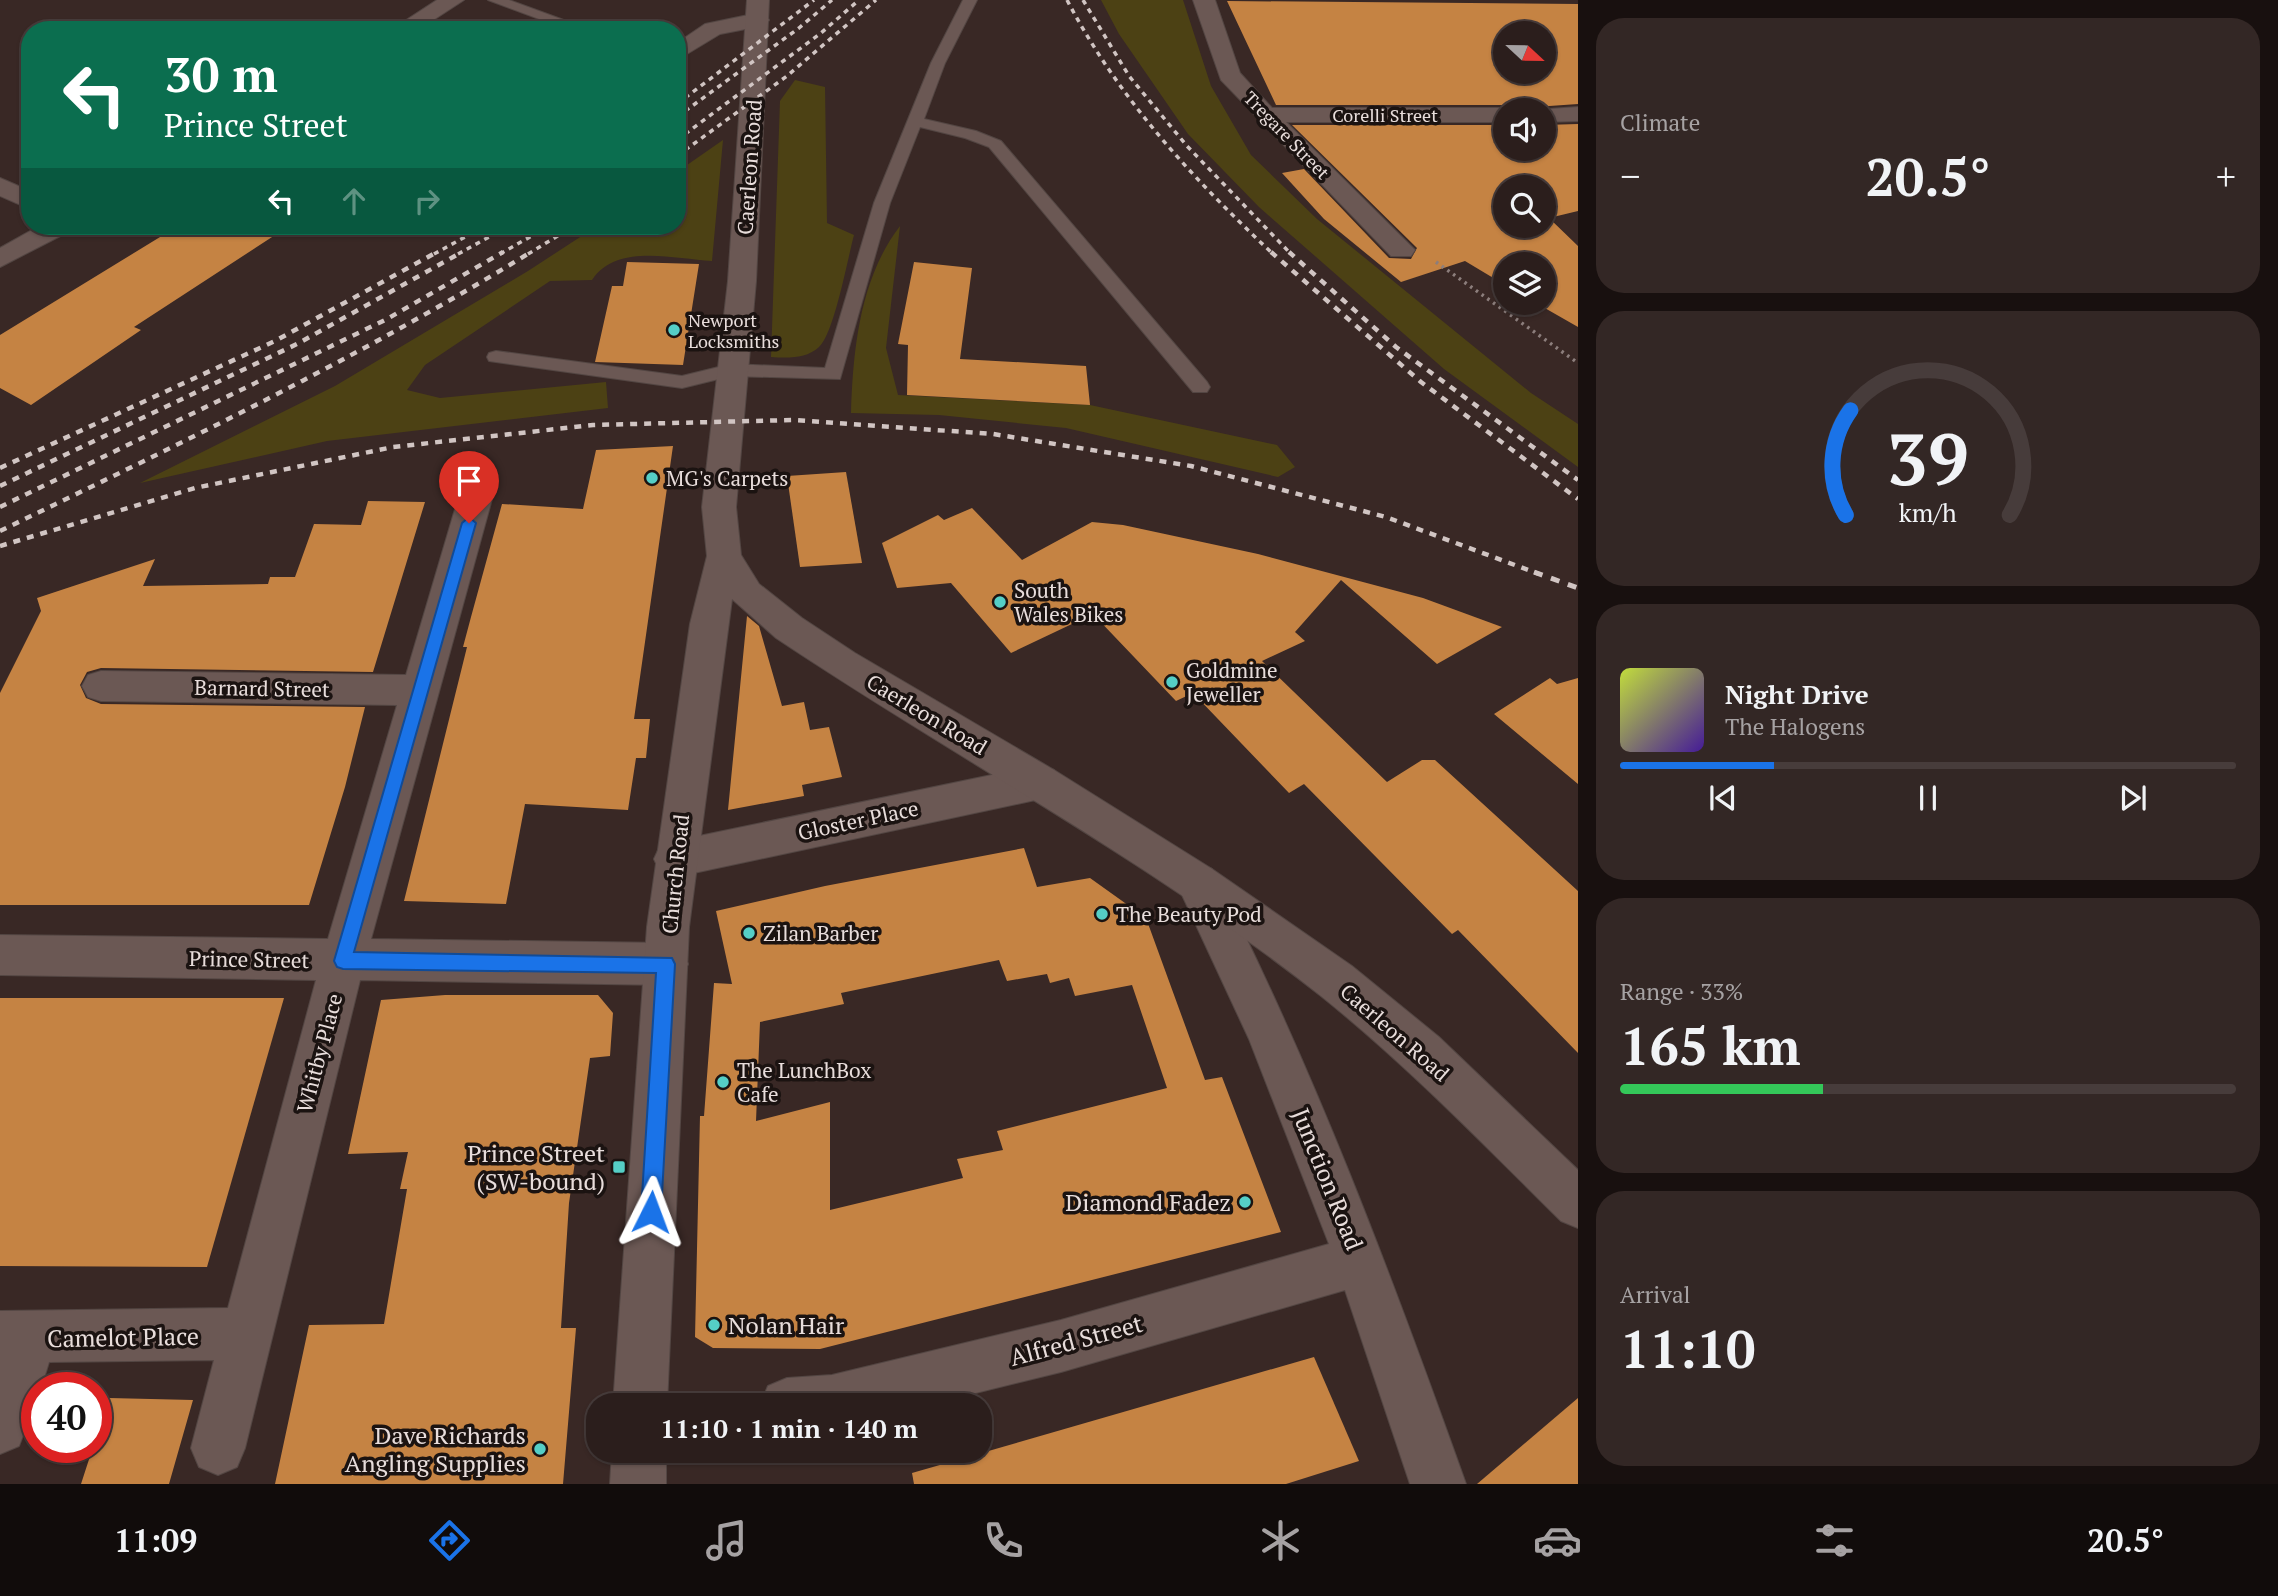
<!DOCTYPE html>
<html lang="en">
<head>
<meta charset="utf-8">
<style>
  :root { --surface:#2b1e1c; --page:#332725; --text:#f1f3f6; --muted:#a6a2a3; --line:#473c3b; --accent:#1a73e8 }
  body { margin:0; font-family:"PT Serif",serif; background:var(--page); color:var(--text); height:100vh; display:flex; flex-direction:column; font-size:26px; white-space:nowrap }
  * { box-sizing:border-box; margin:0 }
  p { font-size:23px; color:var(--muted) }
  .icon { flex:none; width:38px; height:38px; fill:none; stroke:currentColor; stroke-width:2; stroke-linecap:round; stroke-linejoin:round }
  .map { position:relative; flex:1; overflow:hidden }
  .drawer { display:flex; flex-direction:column; gap:18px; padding:18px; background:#18100f; width:700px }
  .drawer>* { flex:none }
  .hud { position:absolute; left:21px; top:21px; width:665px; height:214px; border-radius:28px; box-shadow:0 2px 5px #0004,0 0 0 2px var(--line); background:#0b6e4f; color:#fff; overflow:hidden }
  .needle { width:46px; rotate:112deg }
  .controls { position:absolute; left:1493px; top:21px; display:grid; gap:14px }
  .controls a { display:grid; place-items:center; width:63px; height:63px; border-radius:50%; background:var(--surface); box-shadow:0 2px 5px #0004,0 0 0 2px var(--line); font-size:35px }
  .speed { position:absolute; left:21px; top:1372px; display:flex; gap:14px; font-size:35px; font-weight:700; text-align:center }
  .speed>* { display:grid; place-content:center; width:91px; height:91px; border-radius:50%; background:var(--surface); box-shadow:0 2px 5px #0004,0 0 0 2px var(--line); line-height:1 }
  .speed .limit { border:10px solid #d22; background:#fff; color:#111 }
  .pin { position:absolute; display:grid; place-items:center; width:60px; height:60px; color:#fff; margin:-72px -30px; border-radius:50% 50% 50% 0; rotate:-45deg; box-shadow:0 0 7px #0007 }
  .pin .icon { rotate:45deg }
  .me { position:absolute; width:77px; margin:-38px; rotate:3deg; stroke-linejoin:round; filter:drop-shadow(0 0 5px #0008) }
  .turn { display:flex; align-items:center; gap:24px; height:147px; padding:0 28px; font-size:32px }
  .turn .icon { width:91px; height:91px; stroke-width:2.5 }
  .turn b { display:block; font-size:49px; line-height:60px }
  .lanes { display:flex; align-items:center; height:66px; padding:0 28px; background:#0003; justify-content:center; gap:35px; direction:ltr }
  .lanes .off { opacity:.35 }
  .big { font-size:52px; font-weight:600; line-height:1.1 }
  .drawer .tile { flex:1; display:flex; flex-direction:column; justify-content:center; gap:10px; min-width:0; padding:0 24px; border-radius:28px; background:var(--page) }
  .drawer .dial { align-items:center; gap:0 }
  .dial svg { height:182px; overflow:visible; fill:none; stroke:var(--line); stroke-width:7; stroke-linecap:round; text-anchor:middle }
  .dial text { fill:var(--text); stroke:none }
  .song { display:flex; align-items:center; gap:21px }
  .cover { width:84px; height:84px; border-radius:10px; background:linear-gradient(135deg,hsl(70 70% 55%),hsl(260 70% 35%)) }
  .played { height:7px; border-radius:4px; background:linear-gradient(90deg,var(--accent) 25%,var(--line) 25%) }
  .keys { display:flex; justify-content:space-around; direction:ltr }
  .heat { display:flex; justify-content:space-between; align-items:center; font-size:38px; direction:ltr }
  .charge { height:10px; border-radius:5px; background:linear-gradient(90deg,#34c759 33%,var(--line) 0) }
  .trip { position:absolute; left:586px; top:1393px; width:406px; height:70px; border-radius:28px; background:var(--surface); box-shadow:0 2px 5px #0004,0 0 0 2px var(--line); font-weight:600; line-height:70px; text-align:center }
  .tabs { display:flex; height:112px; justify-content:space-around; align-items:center; background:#110c0b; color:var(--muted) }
  .tabs .icon { width:49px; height:49px }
  .tabs .selected { color:var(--accent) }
  .tabs b { font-size:32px; color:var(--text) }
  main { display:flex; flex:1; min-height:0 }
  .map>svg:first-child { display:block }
  .green { fill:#4c4114 }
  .building { fill:#c58343; fill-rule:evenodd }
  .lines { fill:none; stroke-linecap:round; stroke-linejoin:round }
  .lane-casing { stroke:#534643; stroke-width:2 }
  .street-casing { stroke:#534643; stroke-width:2 }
  .secondary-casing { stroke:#534643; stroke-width:2 }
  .path { stroke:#8c7e7c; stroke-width:3.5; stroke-dasharray:2.5 4.5; stroke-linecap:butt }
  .lane { fill:#6b5854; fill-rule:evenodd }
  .street { fill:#6b5854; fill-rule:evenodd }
  .secondary { fill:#6b5854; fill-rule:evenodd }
  .rail-far2 { stroke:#d1c5c3; stroke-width:3.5; stroke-dasharray:5 5; stroke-linecap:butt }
  .rail-far1 { stroke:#d1c5c3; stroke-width:4.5; stroke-dasharray:7 7; stroke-linecap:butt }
  .rail { stroke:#d1c5c3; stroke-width:5; stroke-dasharray:9 9; stroke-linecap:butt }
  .route { fill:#1a73e8; stroke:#114b97; stroke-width:2 }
  .poi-dot { fill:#55cec6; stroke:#1b1311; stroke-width:2.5 }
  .labels { text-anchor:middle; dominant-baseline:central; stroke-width:7; stroke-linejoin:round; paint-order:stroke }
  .far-street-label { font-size:18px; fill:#e8dddb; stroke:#1b1311 }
  .far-poi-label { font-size:18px; fill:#e8dddb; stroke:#1b1311; text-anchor:start }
  .street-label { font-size:21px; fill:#e8dddb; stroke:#1b1311 }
  .poi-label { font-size:21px; fill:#e8dddb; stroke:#1b1311; text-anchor:start }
  .near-poi-label { font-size:24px; fill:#e8dddb; stroke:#1b1311; text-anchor:end }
  .near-street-label { font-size:24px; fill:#e8dddb; stroke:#1b1311 }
</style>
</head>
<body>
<main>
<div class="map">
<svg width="1578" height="1484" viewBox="0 0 1578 1484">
  <rect width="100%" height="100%" fill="#392825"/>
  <g class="green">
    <path d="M 1101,0 L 1183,0 L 1211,86 L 1251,155 L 1317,219 L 1531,393 L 1578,424 L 1578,467 L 1444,369 L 1259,207 L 1188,134 L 1119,34 Z"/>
    <path d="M 795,80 L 825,87 L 827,223 L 854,235 C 848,257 834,334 819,347 C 806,359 788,358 771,357 L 780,101 Z"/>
    <path d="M 723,140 L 712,261 C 673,259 617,243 592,280 L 550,281 L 425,365 L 407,390 L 440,398 L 606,382 L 608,408 L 327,441 L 140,483 L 335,386 L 528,271 L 597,226 L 677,226 L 677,172 Z"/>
    <path d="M 900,226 L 886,348 L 898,395 L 1090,405 L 1277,445 L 1295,467 L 1278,477 L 1066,428 L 939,415 L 851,413 C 853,349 860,278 900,226 Z"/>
  </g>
  <g class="building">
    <path d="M 1227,1 L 1578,4 L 1578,104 L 1535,107 L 1532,110 L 1517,110 L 1505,105 L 1276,105 ZM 1505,33 L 1544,33 L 1544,72 L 1505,72 Z"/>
    <path d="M 1544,125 L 1578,124 L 1578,211 L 1549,218 L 1578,246 L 1578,327 L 1536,303 L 1544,303 L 1544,264 L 1505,264 L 1505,285 L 1465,261 L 1401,282 L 1324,219 L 1282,173 L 1304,169 L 1389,258 L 1411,259 L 1417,248 L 1292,125 L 1505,125 L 1505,149 L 1544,149 ZM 1505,187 L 1544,187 L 1544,226 L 1505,226 Z"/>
    <path d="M 178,226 L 289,226 L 134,327 L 141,330 L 31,405 L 0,388 L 0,335 Z"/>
    <path d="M 627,262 L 699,264 L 683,365 L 595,362 L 612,286 L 623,286 Z"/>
    <path d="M 914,262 L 972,268 L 960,359 L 1086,366 L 1090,405 L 907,395 L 908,345 L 898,344 Z"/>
    <path d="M 673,446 L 634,719 L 650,719 L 646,758 L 636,758 L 628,810 L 525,804 L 506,904 L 404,901 L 467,647 L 463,647 L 471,617 L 502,504 L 583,509 L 596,450 Z"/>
    <path d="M 846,472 L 862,563 L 800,567 L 787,476 Z"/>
    <path d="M 368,501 L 425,502 L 373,672 L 101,668 L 87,672 L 80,685 L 86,698 L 101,704 L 365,707 L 345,787 L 309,905 L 0,905 L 0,693 L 41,611 L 37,598 L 155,559 L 143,586 L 268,584 L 270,577 L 295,577 L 314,524 L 361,525 Z"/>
    <path d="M 972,508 L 1022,560 L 1092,522 L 1123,525 L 1258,554 L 1423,598 L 1502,627 L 1437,664 L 1341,580 L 1295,632 L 1305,641 L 1262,661 L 1387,782 L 1422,760 L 1435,760 L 1578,891 L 1578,1053 L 1458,930 L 1452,934 L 1304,784 L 1289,793 L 1193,693 L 1176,701 L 1093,614 L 1011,653 L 951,583 L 897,588 L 882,543 L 938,515 L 944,520 Z"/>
    <path d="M 747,616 L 759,626 L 782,706 L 804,702 L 810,730 L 829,727 L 842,777 L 802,785 L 804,796 L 728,810 Z"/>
    <path d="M 1550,678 L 1557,684 L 1578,678 L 1578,784 L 1494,714 Z"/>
    <path d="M 1024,848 L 1037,887 L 1090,878 L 1146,918 L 1205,1080 L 1222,1077 L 1281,1232 L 820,1349 L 713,1348 L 695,1337 L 700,1116 L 704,1116 L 714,983 L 732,984 L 716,911 L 825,886 ZM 999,960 L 1007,981 L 1047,974 L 1050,983 L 1069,978 L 1075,996 L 1132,985 L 1167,1088 L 997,1131 L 1003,1150 L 957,1159 L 963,1178 L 830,1210 L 830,1102 L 756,1121 L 760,1022 L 844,1004 L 841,993 Z"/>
    <path d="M 445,995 L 598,995 L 613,1013 L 610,1056 L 590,1058 L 569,1203 L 561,1328 L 576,1328 L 563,1484 L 275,1484 L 309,1325 L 384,1324 L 407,1189 L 400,1189 L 408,1152 L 348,1154 L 381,1000 Z"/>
    <path d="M 0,998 L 284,998 L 207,1267 L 0,1266 Z"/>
    <path d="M 1314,1357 L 1359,1461 L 1286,1484 L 914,1484 L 912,1473 Z"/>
    <path d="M 109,1398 L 193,1400 L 169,1484 L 81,1484 L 93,1447 L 96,1447 L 96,1438 Z"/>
    <path d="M 1578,1398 L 1578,1484 L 1477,1484 Z"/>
  </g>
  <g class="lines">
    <defs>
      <g id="lane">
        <path d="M 488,0 L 509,0 L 591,30 L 569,30 Z"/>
        <path d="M 963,0 L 977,0 L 945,63 L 924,119 L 976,131 L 1001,141 L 1207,382 L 1210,387 L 1207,392 L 1193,392 L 989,147 L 965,138 L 920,127 L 890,203 L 840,379 L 731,376 L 682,388 L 489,361 L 487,357 L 489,353 L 496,351 L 682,376 L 731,364 L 825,368 L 874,203 L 931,63 Z"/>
      </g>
      <g id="street">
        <path d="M 1193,0 L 1215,0 L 1240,73 L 1272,108 L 1505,108 L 1514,110 L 1505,110 L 1505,122 L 1286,122 L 1415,250 L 1411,256 L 1391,256 L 1221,80 Z"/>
        <path d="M 758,13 L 766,15 L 769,20 L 766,25 L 720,34 L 677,60 L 677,43 L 705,24 Z"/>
        <path d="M 1578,107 L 1578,121 L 1544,122 L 1544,110 L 1535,110 Z"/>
        <path d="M 0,178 L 30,191 L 30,209 L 0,196 Z"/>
        <path d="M 475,487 L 487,491 L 492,499 L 371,939 L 666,943 L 681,949 L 688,964 L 681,979 L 666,985 L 360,980 L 245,1448 L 237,1467 L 218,1475 L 199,1467 L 191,1448 L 214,1360 L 49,1362 L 41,1388 L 37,1388 L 37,1399 L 19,1446 L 0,1454 L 0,1311 L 228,1308 L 316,980 L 0,975 L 0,935 L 328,939 L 397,705 L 101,701 L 88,697 L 82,686 L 88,675 L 101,671 L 406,675 L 458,499 L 463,491 Z"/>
        <path d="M 1040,765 L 1054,770 L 1060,782 L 1054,794 L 1040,799 L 675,877 L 660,872 L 654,859 L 660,846 L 675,841 Z"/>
        <path d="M 1197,863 L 1212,869 C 1314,1068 1391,1274 1466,1484 L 1410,1484 L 1345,1290 L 1061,1372 L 927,1405 L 760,1405 L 768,1386 L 787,1378 L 832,1375 L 1061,1320 L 1329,1244 L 1249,1039 L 1176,882 L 1182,869 Z"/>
      </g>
      <g id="secondary">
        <path d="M 437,0 L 464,0 L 418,30 L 391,30 Z"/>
        <path d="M 747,0 L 769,0 L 756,281 L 736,507 L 741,555 L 759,584 L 802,618 L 855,653 L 1054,770 L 1212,869 L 1352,966 L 1439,1037 L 1578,1170 L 1578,1228 L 1561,1221 C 1483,1144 1407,1065 1321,996 C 1150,861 957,759 776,638 L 732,599 L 689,927 L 667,1405 L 613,1405 L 647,927 L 690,624 L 707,556 L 702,507 L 728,281 Z"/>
        <path d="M 39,226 L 71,226 L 68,232 L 0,267 L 0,248 Z"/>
        <path d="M 612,1451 L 666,1451 L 666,1484 L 610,1484 Z"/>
      </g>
    </defs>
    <use href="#lane" class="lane-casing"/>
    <use href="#street" class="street-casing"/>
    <use href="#secondary" class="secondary-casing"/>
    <path class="path" d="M 1436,262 L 1578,363"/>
    <use href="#lane" class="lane"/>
    <use href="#street" class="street"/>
    <use href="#secondary" class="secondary"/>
    <g class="rail-far2">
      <path d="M 1067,0 C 1119,99 1192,178 1273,254"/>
      <path d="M 1083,0 L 1129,76 L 1187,146 L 1291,254"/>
      <path d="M 677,104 L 814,0"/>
      <path d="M 677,117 L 799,28 L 832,0"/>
      <path d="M 677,140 L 821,33 L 859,0"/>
      <path d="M 677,156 L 787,76 L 876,0"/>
      <path d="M 434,254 L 485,226"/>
      <path d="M 458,254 L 509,226"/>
      <path d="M 500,254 L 549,226"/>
      <path d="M 528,254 L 574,226"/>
    </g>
    <g class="rail-far1">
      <path d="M 1271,252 L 1421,382 L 1578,499"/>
      <path d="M 1289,252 L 1396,347 L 1578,480"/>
      <path d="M 0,468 L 275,341 L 437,252"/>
      <path d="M 0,486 L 297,344 L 462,252"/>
      <path d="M 0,507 L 387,319 L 503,252"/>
      <path d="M 0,531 C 180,444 360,357 531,252"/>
      <path d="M 0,546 L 195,488 L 393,447 L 593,425 L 793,420 L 993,434 L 1191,466 L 1386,517 L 1539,574"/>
    </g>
    <path class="rail" d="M 1534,572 L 1578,588"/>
  </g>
  <path class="route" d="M 469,517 L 476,523 L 354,952 L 672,958 L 675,964 L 661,1212 L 658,1219 L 651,1222 L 644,1219 L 641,1212 L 656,973 L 343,969 L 337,967 L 334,961 L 462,523 Z"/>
  <g class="poi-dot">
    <circle cx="674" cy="330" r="7"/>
    <circle cx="652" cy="478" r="7"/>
    <circle cx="1000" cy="602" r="7"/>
    <circle cx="1172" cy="682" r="7"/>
    <circle cx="1102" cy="914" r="7"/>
    <circle cx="749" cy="933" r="7"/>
    <circle cx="723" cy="1082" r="7"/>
    <rect x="612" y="1160" width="14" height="14" rx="3.5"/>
    <circle cx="1245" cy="1202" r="7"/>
    <circle cx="714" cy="1325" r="7"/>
    <circle cx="540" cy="1449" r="7"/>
  </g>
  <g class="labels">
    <g class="far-street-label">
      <text x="1385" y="115">Corelli Street</text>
      <text transform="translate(1287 135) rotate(46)">Tregare Street</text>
    </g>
    <g class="far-poi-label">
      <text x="688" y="320">Newport<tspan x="688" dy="21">Locksmiths</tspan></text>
    </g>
    <g class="street-label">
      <text transform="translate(749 167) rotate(-86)">Caerleon Road</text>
      <text transform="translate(262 688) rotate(1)">Barnard Street</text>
      <text transform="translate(927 714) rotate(31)">Caerleon Road</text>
      <text transform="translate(858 820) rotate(-12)">Gloster Place</text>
      <text transform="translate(675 874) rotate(-84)">Church Road</text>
      <text transform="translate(249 959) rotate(1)">Prince Street</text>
      <text transform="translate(1395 1032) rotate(41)">Caerleon Road</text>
      <text transform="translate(319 1053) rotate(-75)">Whitby Place</text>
    </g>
    <g class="poi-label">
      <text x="666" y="478">MG's Carpets</text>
      <text x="1014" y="590">South<tspan x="1014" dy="24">Wales Bikes</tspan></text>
      <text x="1186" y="670">Goldmine<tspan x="1186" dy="24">Jeweller</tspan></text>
      <text x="1116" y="914">The Beauty Pod</text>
      <text x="763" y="933">Zilan Barber</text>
      <text x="737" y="1070">The LunchBox<tspan x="737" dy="24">Cafe</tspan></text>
    </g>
    <g class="near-poi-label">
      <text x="605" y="1153">Prince Street<tspan x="605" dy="28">(SW-bound)</tspan></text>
      <text x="1231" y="1202">Diamond Fadez</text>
      <text x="728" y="1325" text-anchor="start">Nolan Hair</text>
      <text x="526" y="1435">Dave Richards<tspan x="526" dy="28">Angling Supplies</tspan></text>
    </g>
    <g class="near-street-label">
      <text transform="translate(1328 1179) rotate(68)">Junction Road</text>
      <text transform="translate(123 1337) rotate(-1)">Camelot Place</text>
      <text transform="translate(1076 1340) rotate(-15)">Alfred Street</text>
    </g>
  </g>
</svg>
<div class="controls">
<a><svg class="needle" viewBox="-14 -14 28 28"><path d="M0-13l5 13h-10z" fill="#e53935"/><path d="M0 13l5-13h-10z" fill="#a6a2a3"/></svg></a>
<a><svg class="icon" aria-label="sound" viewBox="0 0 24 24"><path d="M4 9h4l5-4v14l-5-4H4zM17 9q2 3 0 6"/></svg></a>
<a><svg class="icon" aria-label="search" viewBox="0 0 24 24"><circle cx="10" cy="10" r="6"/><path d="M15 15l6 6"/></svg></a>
<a><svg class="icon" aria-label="layers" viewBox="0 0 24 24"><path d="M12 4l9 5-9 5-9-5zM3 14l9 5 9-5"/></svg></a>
</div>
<div class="speed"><div class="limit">40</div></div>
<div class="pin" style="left:469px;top:523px;background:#d93025"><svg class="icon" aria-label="arrive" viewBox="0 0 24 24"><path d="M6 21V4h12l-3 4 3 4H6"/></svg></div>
<svg class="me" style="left:651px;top:1212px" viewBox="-20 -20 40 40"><path d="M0-17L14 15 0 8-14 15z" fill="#1a73e8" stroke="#fff" stroke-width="4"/></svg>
<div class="trip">11:10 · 1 min · 140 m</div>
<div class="hud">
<div class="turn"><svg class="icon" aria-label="left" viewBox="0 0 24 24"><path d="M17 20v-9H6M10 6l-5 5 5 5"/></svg><div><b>30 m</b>Prince Street</div></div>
<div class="lanes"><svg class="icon" aria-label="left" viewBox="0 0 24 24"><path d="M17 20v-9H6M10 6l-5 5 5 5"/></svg><svg class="icon off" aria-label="ahead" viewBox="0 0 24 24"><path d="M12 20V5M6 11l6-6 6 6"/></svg><svg class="icon off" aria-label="right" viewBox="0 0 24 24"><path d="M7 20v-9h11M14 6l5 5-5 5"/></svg></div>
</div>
</div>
<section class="drawer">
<div class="tile"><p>Climate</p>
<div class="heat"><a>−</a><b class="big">20.5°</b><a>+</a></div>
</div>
<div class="tile dial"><svg viewBox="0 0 100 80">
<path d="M14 69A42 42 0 1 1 86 69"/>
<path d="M14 69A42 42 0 0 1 16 23" stroke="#1a73e8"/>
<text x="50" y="56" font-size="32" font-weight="700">39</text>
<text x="50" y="72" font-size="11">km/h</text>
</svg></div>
<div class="tile">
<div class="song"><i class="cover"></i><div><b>Night Drive</b><p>The Halogens</p></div></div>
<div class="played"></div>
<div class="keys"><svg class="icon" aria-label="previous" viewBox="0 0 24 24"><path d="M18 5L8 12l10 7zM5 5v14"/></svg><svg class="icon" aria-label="pause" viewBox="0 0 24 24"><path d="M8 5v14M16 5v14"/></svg><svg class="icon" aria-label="next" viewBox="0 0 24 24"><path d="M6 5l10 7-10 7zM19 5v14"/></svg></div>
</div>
<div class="tile"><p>Range · 33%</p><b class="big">165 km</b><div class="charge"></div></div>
<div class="tile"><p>Arrival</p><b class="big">11:10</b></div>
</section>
</main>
<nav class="tabs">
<b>11:09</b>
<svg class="icon selected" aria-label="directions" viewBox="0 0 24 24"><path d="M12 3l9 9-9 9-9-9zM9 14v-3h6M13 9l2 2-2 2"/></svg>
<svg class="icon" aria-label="music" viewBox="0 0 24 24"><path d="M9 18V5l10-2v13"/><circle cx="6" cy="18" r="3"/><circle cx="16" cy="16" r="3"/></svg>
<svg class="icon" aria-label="phone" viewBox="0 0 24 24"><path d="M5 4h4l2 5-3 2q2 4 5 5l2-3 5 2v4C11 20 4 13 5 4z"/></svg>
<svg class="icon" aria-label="climate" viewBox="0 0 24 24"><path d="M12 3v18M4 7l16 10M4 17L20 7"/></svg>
<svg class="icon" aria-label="car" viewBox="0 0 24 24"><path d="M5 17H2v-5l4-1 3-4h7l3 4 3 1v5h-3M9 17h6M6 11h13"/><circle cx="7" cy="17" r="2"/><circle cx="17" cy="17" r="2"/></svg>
<svg class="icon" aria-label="filters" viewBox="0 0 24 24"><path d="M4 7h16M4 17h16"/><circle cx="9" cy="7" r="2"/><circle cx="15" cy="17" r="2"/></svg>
<b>20.5°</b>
</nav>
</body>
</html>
